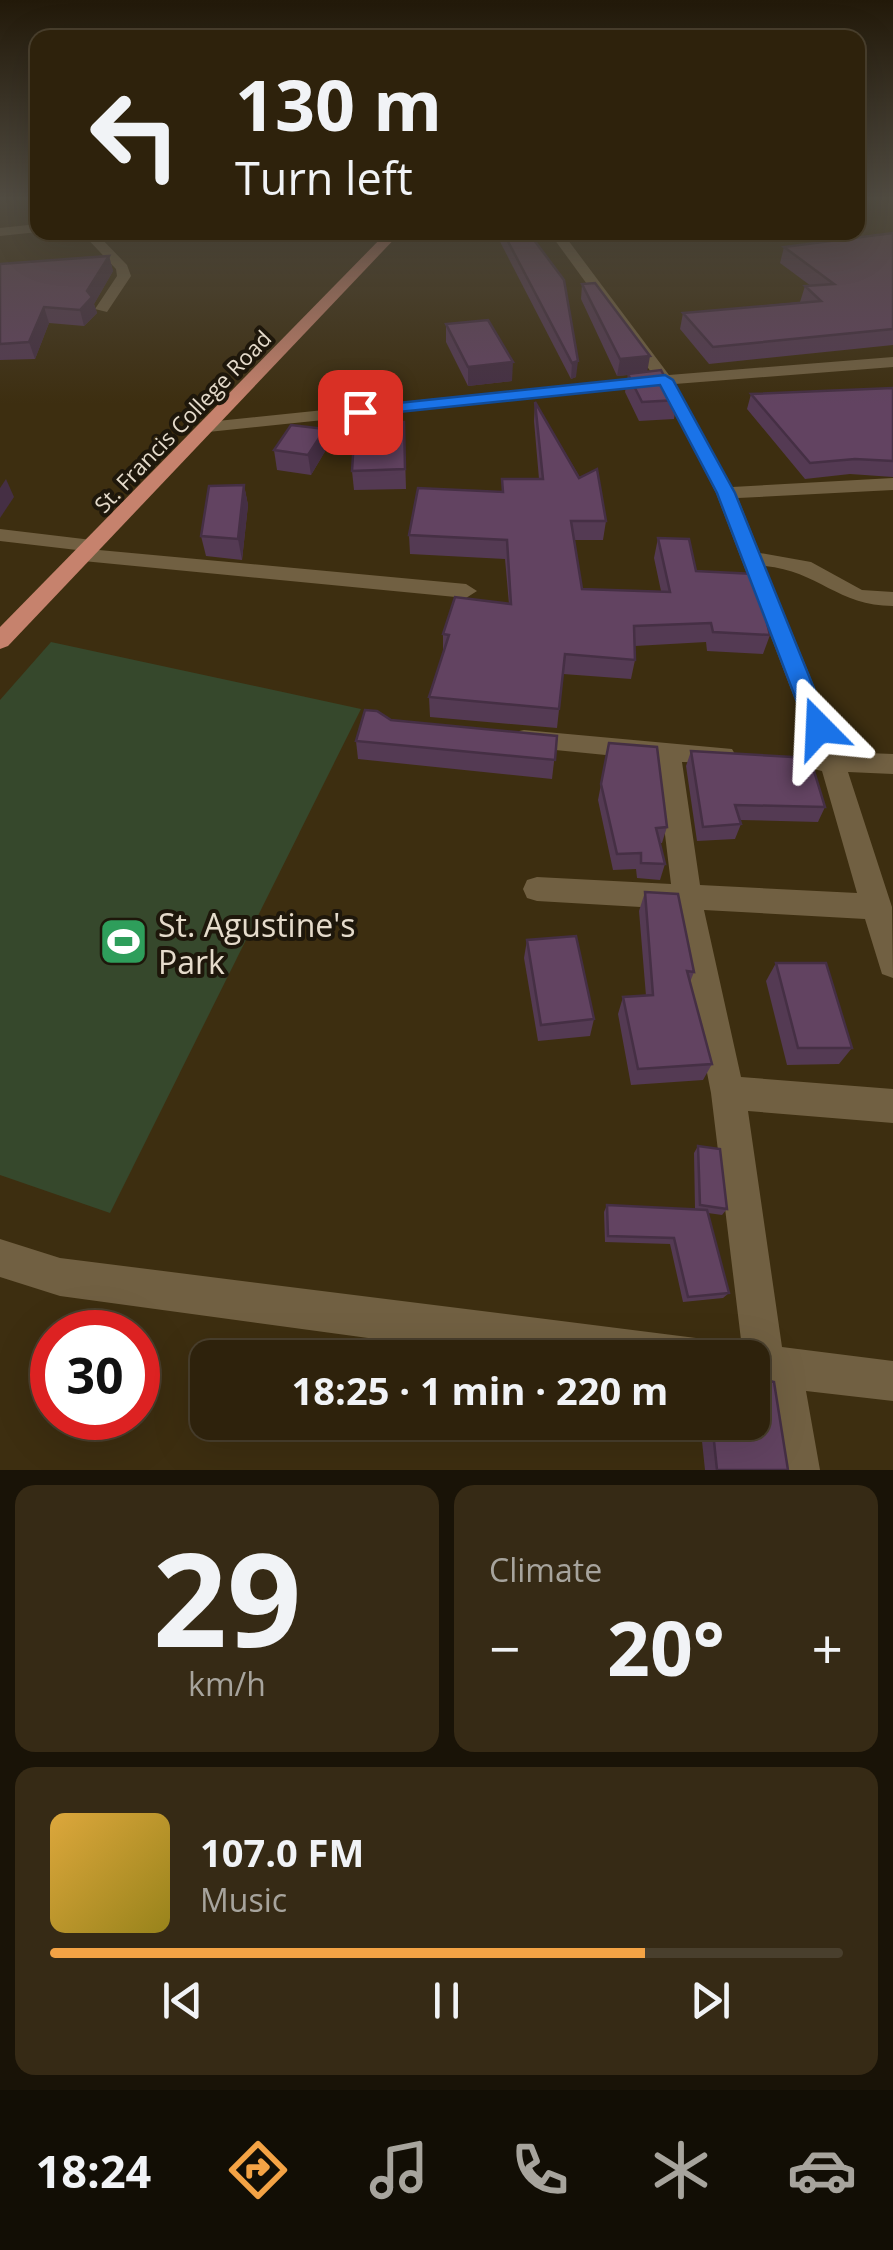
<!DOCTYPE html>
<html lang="en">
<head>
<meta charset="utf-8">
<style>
  :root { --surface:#2e220c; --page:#362a15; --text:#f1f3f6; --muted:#a7a49d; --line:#493f2d; --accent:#f4a345 }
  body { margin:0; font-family:"Open Sans",sans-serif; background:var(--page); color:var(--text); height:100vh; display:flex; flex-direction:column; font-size:38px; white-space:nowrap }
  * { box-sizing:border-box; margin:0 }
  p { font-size:32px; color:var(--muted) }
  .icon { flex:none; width:55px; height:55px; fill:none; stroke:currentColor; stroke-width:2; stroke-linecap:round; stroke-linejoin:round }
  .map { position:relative; height:1470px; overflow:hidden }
  .details { display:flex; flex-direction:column; gap:15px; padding:15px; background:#191307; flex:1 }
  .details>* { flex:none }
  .top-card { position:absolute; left:30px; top:30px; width:835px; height:210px; border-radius:20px; box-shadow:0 10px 40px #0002,0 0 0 2px var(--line); background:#2e220c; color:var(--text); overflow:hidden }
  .speed { position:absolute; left:30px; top:1310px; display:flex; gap:20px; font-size:50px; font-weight:700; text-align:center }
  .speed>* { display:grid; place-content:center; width:130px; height:130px; border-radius:50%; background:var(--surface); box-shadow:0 10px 40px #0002,0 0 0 2px var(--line); line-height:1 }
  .speed .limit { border:15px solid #d22; background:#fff; color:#111 }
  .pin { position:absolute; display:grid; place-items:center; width:85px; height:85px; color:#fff; margin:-42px; border-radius:20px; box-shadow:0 5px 15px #0006 }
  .me { position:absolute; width:110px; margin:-55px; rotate:339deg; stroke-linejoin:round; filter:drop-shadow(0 0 8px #0008) }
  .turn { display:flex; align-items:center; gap:35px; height:210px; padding:0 40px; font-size:45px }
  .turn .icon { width:130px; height:130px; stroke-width:2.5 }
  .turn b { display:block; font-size:70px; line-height:85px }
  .big { font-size:75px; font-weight:700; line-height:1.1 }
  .details .card { flex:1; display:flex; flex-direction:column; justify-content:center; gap:15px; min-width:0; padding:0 35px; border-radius:20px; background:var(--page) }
  .details .dial { align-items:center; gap:0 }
  .dial b { font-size:130px; line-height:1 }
  .song { display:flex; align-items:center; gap:30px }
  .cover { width:120px; height:120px; border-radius:15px; background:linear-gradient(135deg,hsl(40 70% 55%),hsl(50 70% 35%)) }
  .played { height:10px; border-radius:5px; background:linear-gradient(90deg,var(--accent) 75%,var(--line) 75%) }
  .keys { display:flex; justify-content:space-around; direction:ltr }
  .heat { display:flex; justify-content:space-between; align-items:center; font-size:55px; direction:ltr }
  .details .tiles { flex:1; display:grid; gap:15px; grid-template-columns:1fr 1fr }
  .card:last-child { grid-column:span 2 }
  .trip { position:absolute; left:190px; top:1340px; width:580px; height:100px; border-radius:20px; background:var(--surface); box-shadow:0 10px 40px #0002,0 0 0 2px var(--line); font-weight:700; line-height:100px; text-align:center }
  .menu { display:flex; height:160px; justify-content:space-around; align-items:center; background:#120e05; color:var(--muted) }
  .menu .icon { width:70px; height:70px }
  .menu .current { color:var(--accent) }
  .menu b { font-size:45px; color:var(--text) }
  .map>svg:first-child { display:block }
  .green { fill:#36482c }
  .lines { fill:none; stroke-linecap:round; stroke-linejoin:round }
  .minor { fill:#716042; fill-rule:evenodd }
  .major { fill:#c6826d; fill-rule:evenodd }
  .wall { fill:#543a53 }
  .shaded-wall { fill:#452f44 }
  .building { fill:#624361; stroke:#452f44; stroke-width:2.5 }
  .route { fill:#1a73e8; stroke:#114b97; stroke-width:2.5 }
  .labels { text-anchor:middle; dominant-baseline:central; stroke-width:8; stroke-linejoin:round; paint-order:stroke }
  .far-street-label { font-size:22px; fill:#e5dbcb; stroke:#1e170b }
  .near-poi-label { font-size:32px; fill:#e5dbcb; stroke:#1e170b; text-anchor:start }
</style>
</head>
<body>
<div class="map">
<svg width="893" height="1470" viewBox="0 0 893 1470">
  <rect width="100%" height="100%" fill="#3d2e10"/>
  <path class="green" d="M 51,642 L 361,709 L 110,1213 L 0,1175 L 0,700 Z"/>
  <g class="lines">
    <g class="minor">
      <path d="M 38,224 L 38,232 L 0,236 L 0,228 Z"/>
      <path d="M 81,232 L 95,232 L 127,265 L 131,276 L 107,312 L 95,309 L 117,276 L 116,269 Z"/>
      <path d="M 549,232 L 562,232 L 669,375 L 893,357 L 893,367 L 675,384 L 732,487 L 893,478 L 893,490 L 738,498 L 760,553 L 811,562 L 862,590 L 893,592 L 893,606 C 838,606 818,571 765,566 L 841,752 L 893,754 L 893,774 L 848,772 L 892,907 L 893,978 L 882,974 L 865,919 L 704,910 L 741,1077 L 893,1089 L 893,1123 L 748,1111 L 782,1347 L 893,1361 L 893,1401 L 806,1391 L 820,1470 L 776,1470 L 764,1386 L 752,1384 L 752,1358 L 734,1358 L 742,1348 L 711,1093 L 675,909 L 537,901 L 527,898 L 523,889 L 527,880 L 537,877 L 671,884 L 656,760 L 515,746 L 511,739 L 515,732 L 524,730 L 732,749 L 736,756 L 732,763 L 682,762 L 700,885 L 857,893 L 822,771 L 809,768 L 805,761 L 815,752 L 716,493 L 660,385 L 208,432 L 199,427 L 208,422 L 654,376 Z"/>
      <path d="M 0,529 L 92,540 L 99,542 L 99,550 L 466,584 L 477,591 L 466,598 L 83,561 L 73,555 L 77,550 L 0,541 Z"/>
      <path d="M 0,1239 L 60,1258 L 696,1338 L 710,1344 L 716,1358 L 516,1358 L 60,1296 L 0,1277 Z"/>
    </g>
    <path class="major" d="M 387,232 L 401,232 L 8,646 L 0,649 L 0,627 Z"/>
  </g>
  <g class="wall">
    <path d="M 495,232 L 528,232 L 564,280 L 576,377 L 571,379 Z"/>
    <path d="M 893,233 L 893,345 L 709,364 L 680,329 L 683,313 L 800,302 L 805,286 L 811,286 L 780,263 L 784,247 Z"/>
    <path d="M 109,256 L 113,271 L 94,304 L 97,313 L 84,326 L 49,323 L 35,359 L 0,360 L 0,264 Z"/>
    <path d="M 582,284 L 647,372 L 677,400 L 674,419 L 639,421 L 625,392 L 628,375 L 617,376 L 581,299 Z"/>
    <path d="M 446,324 L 512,381 L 468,386 L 446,342 Z"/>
    <path d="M 893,388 L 893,477 L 850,474 L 805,479 L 747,409 L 751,394 Z"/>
    <path d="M 535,402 L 606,521 L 603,540 L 574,540 L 582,589 L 661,591 L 654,558 L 658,538 L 770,635 L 763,654 L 707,651 L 706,642 L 635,646 L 635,660 L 631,679 L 563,674 L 557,728 L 430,717 L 429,697 L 443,654 L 443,634 L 509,604 L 505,559 L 410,554 L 409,535 L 502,492 L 502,479 L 539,479 L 534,421 Z"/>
    <path d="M 404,422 L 406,489 L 354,490 L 352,471 Z"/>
    <path d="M 325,429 L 327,448 L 311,475 L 277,470 L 274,450 Z"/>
    <path d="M 244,485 L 248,505 L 242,560 L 206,556 L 201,536 Z"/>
    <path d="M 391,720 L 557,736 L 552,779 L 358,759 L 356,741 Z"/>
    <path d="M 609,743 L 667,827 L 662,843 L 659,843 L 665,864 L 660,880 L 637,878 L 636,869 L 613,870 L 598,800 Z"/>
    <path d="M 691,751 L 825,807 L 818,822 L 740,820 L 741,824 L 735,839 L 697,841 L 686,766 Z"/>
    <path d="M 645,892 L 694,972 L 690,982 L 712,1064 L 703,1080 L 631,1085 L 618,1014 L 623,997 L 646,996 L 639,911 Z"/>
    <path d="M 527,940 L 594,1019 L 590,1036 L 538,1041 L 524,958 Z"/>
    <path d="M 776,963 L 852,1048 L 839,1064 L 787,1065 L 766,981 Z"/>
    <path d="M 698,1146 L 727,1209 L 722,1215 L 708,1213 L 729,1293 L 723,1298 L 683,1302 L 670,1244 L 605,1242 L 604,1212 L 607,1205 L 695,1209 L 694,1153 Z"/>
    <path d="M 704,1354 L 760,1357 L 762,1379 L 774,1382 L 788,1470 L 705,1470 L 700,1422 L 752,1422 L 752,1358 L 699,1358 Z"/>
  </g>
  <g class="shaded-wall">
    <path d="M 109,256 L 113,271 L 94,304 L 97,313 L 84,326 L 80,310 L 87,291 Z"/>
    <path d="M 44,307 L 49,323 L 35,359 L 29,342 Z"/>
    <path d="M 650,356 L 647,373 L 617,376 L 620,359 Z"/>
    <path d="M 578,361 L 576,377 L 571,379 L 572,363 Z"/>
    <path d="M 513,362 L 512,381 L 468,386 L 468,367 Z"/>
    <path d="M 325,429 L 327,448 L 311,475 L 308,455 Z"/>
    <path d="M 6,479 L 14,497 L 0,518 L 0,488 Z"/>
    <path d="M 244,485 L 248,505 L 242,560 L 238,539 Z"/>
  </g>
  <g class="building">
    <path d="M 503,232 L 528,232 L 564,280 L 578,361 L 572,363 Z"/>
    <path d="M 893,233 L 893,329 L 713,347 L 683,313 L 821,301 L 805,286 L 834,284 L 784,247 Z"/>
    <path d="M 109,256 L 87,291 L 92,297 L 80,310 L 44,307 L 29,342 L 0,344 L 0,264 Z"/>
    <path d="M 595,283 L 650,356 L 620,359 L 582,284 Z"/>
    <path d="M 488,320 L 513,362 L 468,367 L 446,324 Z"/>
    <path d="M 661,370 L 677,400 L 642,402 L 628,374 Z"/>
    <path d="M 893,388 L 893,461 L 855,459 L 810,463 L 751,394 Z"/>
    <path d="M 535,402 L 579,478 L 597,469 L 606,521 L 571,521 L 582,589 L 670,592 L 658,538 L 689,539 L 696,571 L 755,574 L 770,635 L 713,632 L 711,623 L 634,626 L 635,660 L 565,654 L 559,709 L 429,697 L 449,635 L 443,634 L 455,597 L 511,604 L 507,540 L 409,535 L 418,488 L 503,492 L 502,479 L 543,479 Z"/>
    <path d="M 404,422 L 405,469 L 352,471 L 355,423 Z"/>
    <path d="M 291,425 L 325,429 L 308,455 L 274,450 Z"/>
    <path d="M 244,485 L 238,539 L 201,536 L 209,486 Z"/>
    <path d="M 365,710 L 377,711 L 391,720 L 557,736 L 555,760 L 356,741 Z"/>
    <path d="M 609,743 L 657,747 L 667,827 L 656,828 L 665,864 L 641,863 L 641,853 L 617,854 L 601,784 Z"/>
    <path d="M 691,751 L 810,758 L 825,807 L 735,805 L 741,824 L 703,827 Z"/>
    <path d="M 645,892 L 678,894 L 694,972 L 687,971 L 712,1064 L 638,1069 L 623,997 L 653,995 Z"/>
    <path d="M 576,936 L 594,1019 L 541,1025 L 527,940 Z"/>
    <path d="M 776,963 L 826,963 L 852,1048 L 798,1048 Z"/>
    <path d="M 698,1146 L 720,1149 L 727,1209 L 700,1205 Z"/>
    <path d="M 607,1205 L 707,1210 L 729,1293 L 688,1297 L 674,1238 L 608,1236 Z"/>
    <path d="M 704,1354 L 760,1357 L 762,1379 L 774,1382 L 788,1470 L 717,1470 L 712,1422 L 752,1422 L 752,1358 L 704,1358 Z"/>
  </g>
  <linearGradient id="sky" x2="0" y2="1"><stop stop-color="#221909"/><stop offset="0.49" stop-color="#514c42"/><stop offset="1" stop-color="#514c42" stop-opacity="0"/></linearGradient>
  <rect width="893" height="404" fill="url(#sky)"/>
  <path class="route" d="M 665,375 L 673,380 L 735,493 L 830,728 L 827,734 L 819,737 L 807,728 L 717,493 L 660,385 L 360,416 L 353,412 L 360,407 Z"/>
  <defs>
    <symbol id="stadium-square" viewBox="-11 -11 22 22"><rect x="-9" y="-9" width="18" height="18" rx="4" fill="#2e9e5b" stroke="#1e170b"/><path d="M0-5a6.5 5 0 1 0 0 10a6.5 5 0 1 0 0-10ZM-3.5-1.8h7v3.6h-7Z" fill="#fff"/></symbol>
  </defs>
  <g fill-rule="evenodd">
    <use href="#stadium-square" x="96" y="914" width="55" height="55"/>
  </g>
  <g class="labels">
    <g class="far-street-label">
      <text transform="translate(182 421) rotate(-46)">St. Francis College Road</text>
    </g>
    <g class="near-poi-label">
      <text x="158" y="924">St. Agustine's<tspan x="158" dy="37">Park</tspan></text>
    </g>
  </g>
</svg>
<div class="speed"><div class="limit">30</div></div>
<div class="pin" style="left:360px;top:412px;background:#d93025"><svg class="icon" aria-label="arrive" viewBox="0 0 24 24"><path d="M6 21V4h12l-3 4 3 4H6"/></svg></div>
<svg class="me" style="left:819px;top:728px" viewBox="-20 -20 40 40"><path d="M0-17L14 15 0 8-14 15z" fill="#1a73e8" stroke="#fff" stroke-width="4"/></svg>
<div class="trip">18:25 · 1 min · 220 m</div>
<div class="top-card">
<div class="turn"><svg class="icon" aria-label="left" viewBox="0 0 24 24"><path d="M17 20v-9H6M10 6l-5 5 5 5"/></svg><div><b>130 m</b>Turn left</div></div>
</div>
</div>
<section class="details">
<div class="tiles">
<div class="card dial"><b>29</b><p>km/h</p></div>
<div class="card"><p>Climate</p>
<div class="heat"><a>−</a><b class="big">20°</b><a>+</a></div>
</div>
<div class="card">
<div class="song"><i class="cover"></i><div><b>107.0 FM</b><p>Music</p></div></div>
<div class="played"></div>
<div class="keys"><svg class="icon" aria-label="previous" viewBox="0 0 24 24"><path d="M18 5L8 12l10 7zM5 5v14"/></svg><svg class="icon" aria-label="pause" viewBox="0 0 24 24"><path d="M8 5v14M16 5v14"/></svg><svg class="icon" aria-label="next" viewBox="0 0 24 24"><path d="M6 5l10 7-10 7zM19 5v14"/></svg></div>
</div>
</div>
</section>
<nav class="menu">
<b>18:24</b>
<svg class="icon current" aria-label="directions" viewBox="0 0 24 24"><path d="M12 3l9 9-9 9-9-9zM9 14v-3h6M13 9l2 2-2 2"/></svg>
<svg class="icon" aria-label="music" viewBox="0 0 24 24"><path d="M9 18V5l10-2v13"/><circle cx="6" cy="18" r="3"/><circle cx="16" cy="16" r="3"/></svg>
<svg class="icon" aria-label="phone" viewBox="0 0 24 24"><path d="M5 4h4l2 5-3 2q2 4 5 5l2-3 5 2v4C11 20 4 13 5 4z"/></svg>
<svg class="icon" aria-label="climate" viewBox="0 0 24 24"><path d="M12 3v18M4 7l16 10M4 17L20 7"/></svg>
<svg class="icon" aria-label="car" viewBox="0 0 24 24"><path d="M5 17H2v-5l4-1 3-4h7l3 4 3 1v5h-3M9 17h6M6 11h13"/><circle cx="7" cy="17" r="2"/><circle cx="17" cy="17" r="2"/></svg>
</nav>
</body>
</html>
